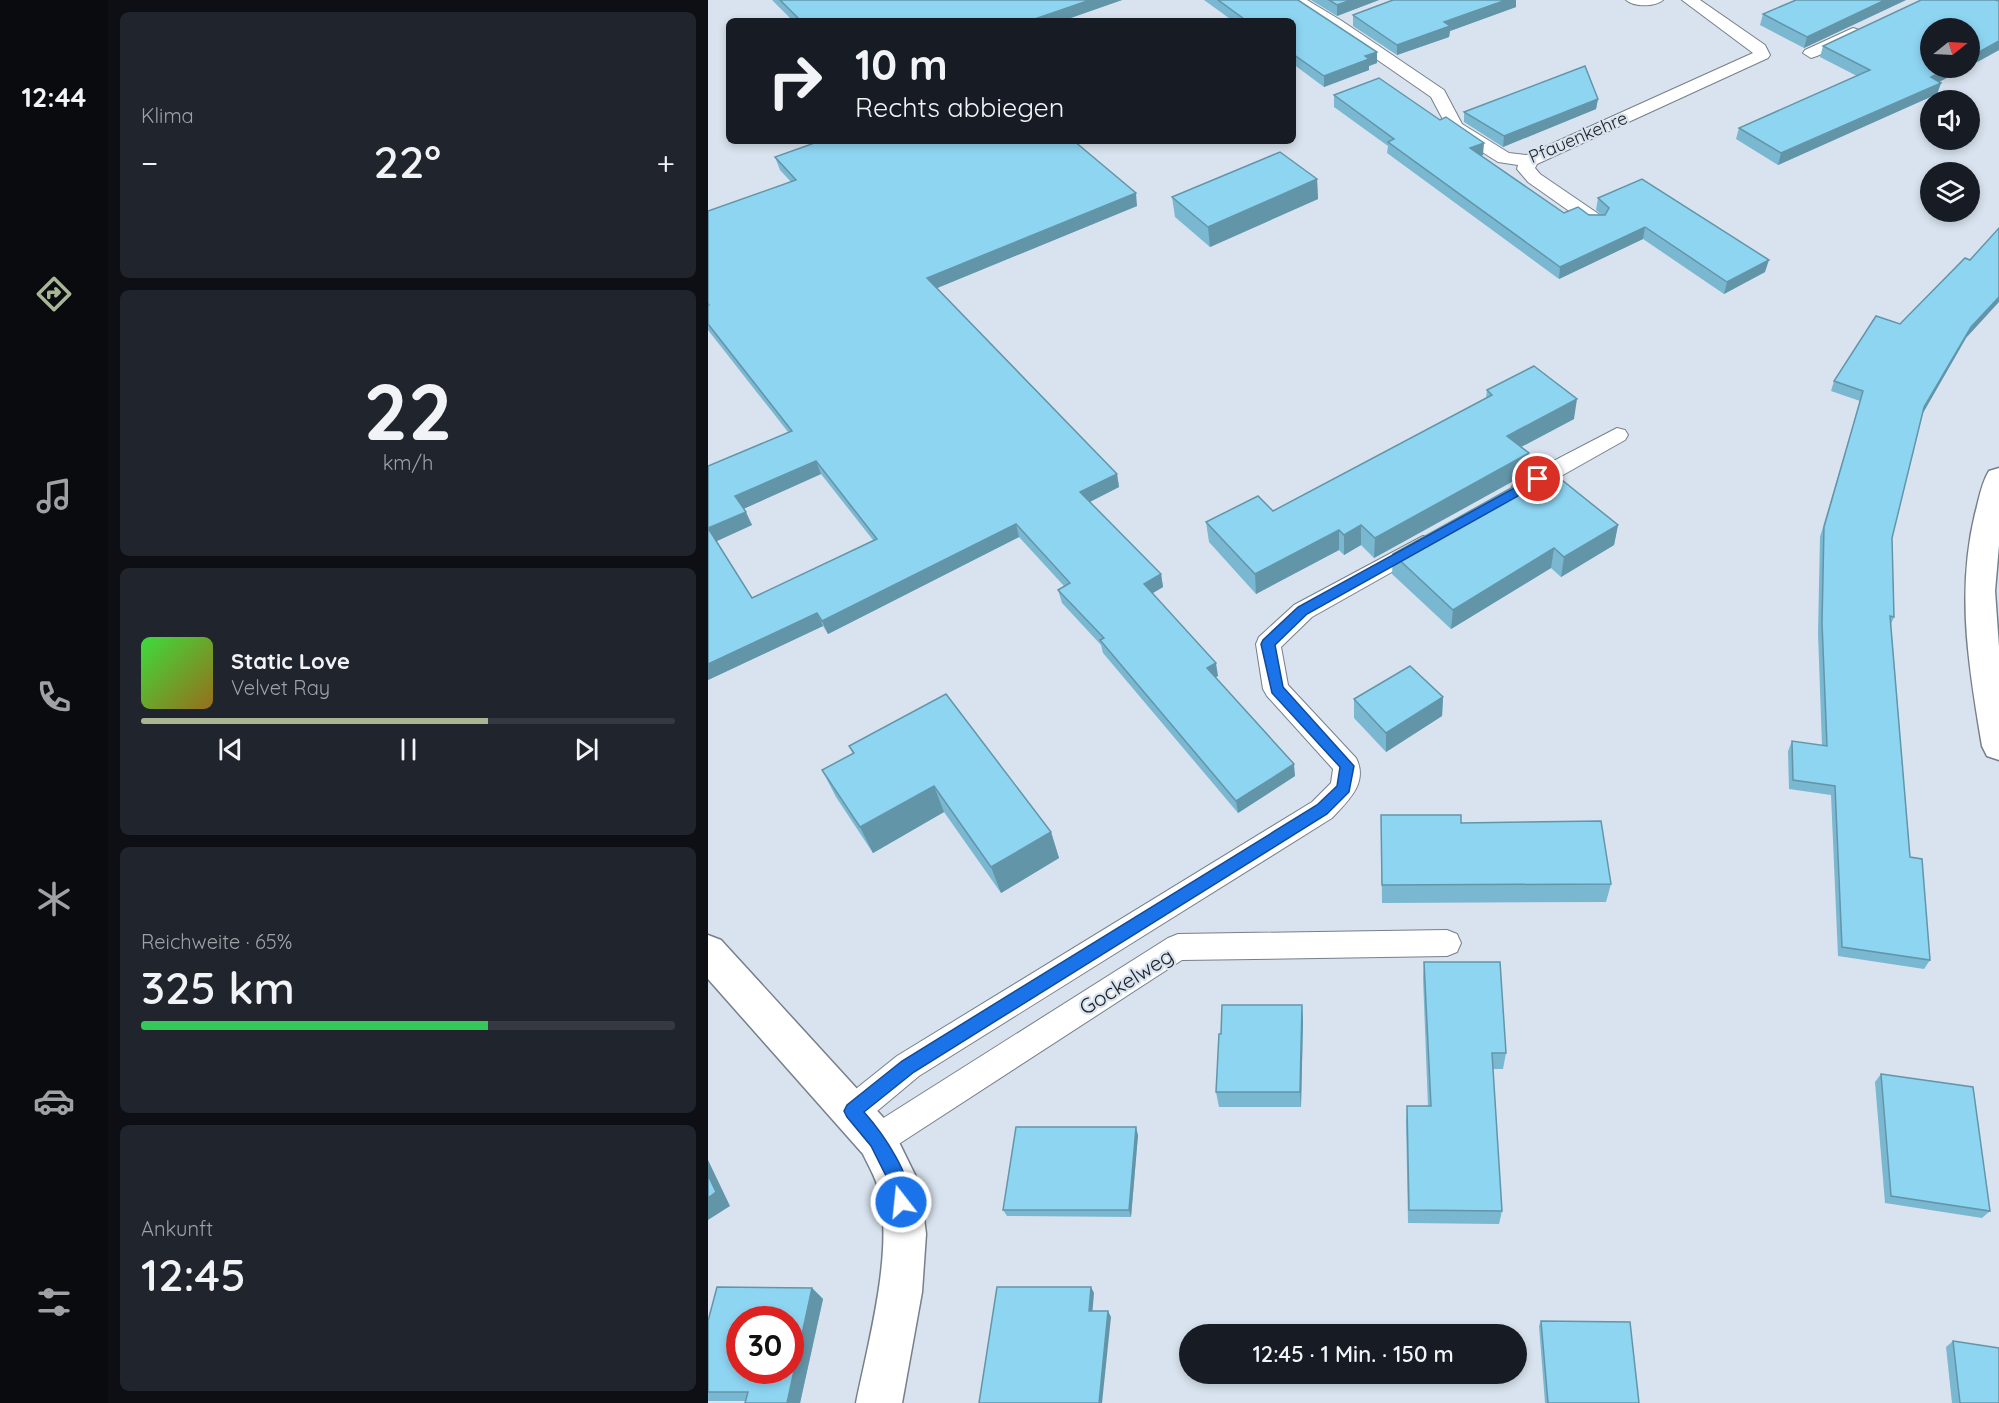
<!DOCTYPE html>
<html lang="de">
<head>
<meta charset="utf-8">
<style>
  :root { --surface:#171b24; --page:#20242c; --text:#f1f3f6; --muted:#9ea1a6; --line:#363941; --accent:#a9b694 }
  body { margin:0; font-family:Quicksand,sans-serif; background:var(--page); color:var(--text); height:100vh; display:flex; flex-direction:column; font-size:22px; white-space:nowrap }
  * { box-sizing:border-box; margin:0 }
  p { font-size:20px; color:var(--muted) }
  .icon { flex:none; width:33px; height:33px; fill:none; stroke:currentColor; stroke-width:2; stroke-linecap:round; stroke-linejoin:round }
  .map { position:relative; flex:1; overflow:hidden }
  .panel { display:flex; flex-direction:column; gap:12px; padding:12px; background:#0d0f14; width:600px }
  .panel>* { flex:none }
  .hud { position:absolute; left:18px; top:18px; width:570px; height:126px; border-radius:9px; box-shadow:0 3px 9px #0003; background:#171b24; color:var(--text); overflow:hidden }
  .needle { width:39px; rotate:72deg }
  .controls { position:absolute; left:1212px; top:18px; display:grid; gap:12px }
  .controls a { display:grid; place-items:center; width:60px; height:60px; border-radius:50%; background:var(--surface); box-shadow:0 3px 9px #0003; font-size:30px }
  .speed { position:absolute; left:18px; top:1306px; display:flex; gap:12px; font-size:30px; font-weight:700; text-align:center }
  .speed>* { display:grid; place-content:center; width:78px; height:78px; border-radius:50%; background:var(--surface); box-shadow:0 3px 9px #0003; line-height:1 }
  .speed .limit { border:9px solid #d22; background:#fff; color:#111 }
  .pin { position:absolute; display:grid; place-items:center; width:51px; height:51px; color:#fff; margin:-26px; border:3px solid #fff; border-radius:50%; box-shadow:0 2px 6px #0007 }
  .me { position:absolute; width:66px; margin:-33px; rotate:344deg; stroke-linejoin:round; filter:drop-shadow(0 0 4px #0008) }
  .turn { display:flex; align-items:center; gap:21px; height:126px; padding:0 30px; font-size:27px }
  .turn .icon { width:78px; height:78px; stroke-width:2.5 }
  .turn b { display:block; font-size:42px; line-height:51px }
  .big { font-size:45px; font-weight:600; line-height:1.1 }
  .panel .card { flex:1; display:flex; flex-direction:column; justify-content:center; gap:9px; min-width:0; padding:0 21px; border-radius:9px; background:var(--page) }
  .panel .dial { align-items:center; gap:0 }
  .dial b { font-size:78px; line-height:1 }
  .song { display:flex; align-items:center; gap:18px }
  .cover { width:72px; height:72px; border-radius:9px; background:linear-gradient(135deg,hsl(120 70% 55%),hsl(40 70% 35%)) }
  .played { height:6px; border-radius:3px; background:linear-gradient(90deg,var(--accent) 65%,var(--line) 65%) }
  .keys { display:flex; justify-content:space-around; direction:ltr }
  .heat { display:flex; justify-content:space-between; align-items:center; font-size:33px; direction:ltr }
  .charge { height:9px; border-radius:4px; background:linear-gradient(90deg,#34c759 65%,var(--line) 0) }
  .trip { position:absolute; left:471px; top:1324px; width:348px; height:60px; border-radius:30px; background:var(--surface); box-shadow:0 3px 9px #0003; font-weight:600; line-height:60px; text-align:center }
  main { display:flex; flex:1; min-height:0 }
  .dock { display:flex; flex-direction:column; width:108px; justify-content:space-around; align-items:center; background:#090b0e; color:var(--muted) }
  .dock .icon { width:42px; height:42px }
  .dock .current { color:var(--accent) }
  .dock b { font-size:27px; color:var(--text) }
  .map>svg:first-child { display:block }
  .lines { fill:none; stroke-linecap:round; stroke-linejoin:round }
  .lane-casing { stroke:#767f8a; stroke-width:2 }
  .street-casing { stroke:#767f8a; stroke-width:3 }
  .lane { fill:#fff; fill-rule:evenodd }
  .street { fill:#fff; fill-rule:evenodd }
  .wall { fill:#7ab7d0; fill-rule:evenodd }
  .shaded-wall { fill:#6395a9 }
  .building { fill:#8ed5f2; stroke:#6395a9; stroke-width:1.5; fill-rule:evenodd }
  .route { fill:#1a73e8; stroke:#114b97; stroke-width:1.5 }
  .labels { text-anchor:middle; dominant-baseline:central; stroke-width:4.5; stroke-linejoin:round; paint-order:stroke }
  .far-street-label { font-size:18px; fill:#1c2025; stroke:#d8e3ef }
  .street-label { font-size:21px; fill:#1c2025; stroke:#d8e3ef }
</style>
</head>
<body>
<main>
<nav class="dock">
<b>12:44</b>
<svg class="icon current" aria-label="directions" viewBox="0 0 24 24"><path d="M12 3l9 9-9 9-9-9zM9 14v-3h6M13 9l2 2-2 2"/></svg>
<svg class="icon" aria-label="music" viewBox="0 0 24 24"><path d="M9 18V5l10-2v13"/><circle cx="6" cy="18" r="3"/><circle cx="16" cy="16" r="3"/></svg>
<svg class="icon" aria-label="phone" viewBox="0 0 24 24"><path d="M5 4h4l2 5-3 2q2 4 5 5l2-3 5 2v4C11 20 4 13 5 4z"/></svg>
<svg class="icon" aria-label="climate" viewBox="0 0 24 24"><path d="M12 3v18M4 7l16 10M4 17L20 7"/></svg>
<svg class="icon" aria-label="car" viewBox="0 0 24 24"><path d="M5 17H2v-5l4-1 3-4h7l3 4 3 1v5h-3M9 17h6M6 11h13"/><circle cx="7" cy="17" r="2"/><circle cx="17" cy="17" r="2"/></svg>
<svg class="icon" aria-label="filters" viewBox="0 0 24 24"><path d="M4 7h16M4 17h16"/><circle cx="9" cy="7" r="2"/><circle cx="15" cy="17" r="2"/></svg>
</nav>
<section class="panel">
<div class="card"><p>Klima</p>
<div class="heat"><a>−</a><b class="big">22°</b><a>+</a></div>
</div>
<div class="card dial"><b>22</b><p>km/h</p></div>
<div class="card">
<div class="song"><i class="cover"></i><div><b>Static Love</b><p>Velvet Ray</p></div></div>
<div class="played"></div>
<div class="keys"><svg class="icon" aria-label="previous" viewBox="0 0 24 24"><path d="M18 5L8 12l10 7zM5 5v14"/></svg><svg class="icon" aria-label="pause" viewBox="0 0 24 24"><path d="M8 5v14M16 5v14"/></svg><svg class="icon" aria-label="next" viewBox="0 0 24 24"><path d="M6 5l10 7-10 7zM19 5v14"/></svg></div>
</div>
<div class="card"><p>Reichweite · 65%</p><b class="big">325 km</b><div class="charge"></div></div>
<div class="card"><p>Ankunft</p><b class="big">12:45</b></div>
</section>
<div class="map">
<svg width="1291" height="1403" viewBox="0 0 1291 1403">
  <rect width="100%" height="100%" fill="#d8e3ef"/>
  <g class="lines">
    <defs>
      <g id="lane">
        <path d="M 583,0 L 599,0 L 634,21 L 736,90 L 754,124 L 801,153 L 819,155 L 1045,53 L 974,0 L 992,0 L 1057,45 L 1062,55 L 1060,58 L 829,164 L 827,168 L 832,174 L 895,217 L 897,221 L 895,225 L 881,225 L 820,182 L 809,169 L 810,165 L 790,162 L 741,131 L 723,97 L 622,27 L 584,4 Z"/>
        <path d="M 918,0 L 955,0 C 947,7 926,7 918,0 Z"/>
        <path d="M 1145,28 L 1151,30 L 1153,33 L 1151,36 L 1109,56 L 1103,58 L 1095,53 L 1097,50 Z"/>
        <path d="M 909,428 L 917,430 L 920,435 L 917,440 L 823,493 L 815,495 L 807,493 L 804,487 L 807,481 Z"/>
        <path d="M 715,536 L 723,538 L 727,544 L 723,550 L 604,617 L 573,647 L 580,685 L 648,758 C 661,783 639,802 624,818 L 211,1076 L 156,1122 L 145,1126 L 134,1122 L 129,1111 L 134,1100 L 189,1056 L 604,802 L 623,783 L 625,769 L 559,696 L 555,689 L 548,644 L 551,637 L 586,605 Z"/>
        <path d="M 739,930 L 749,934 L 753,943 L 749,952 L 739,956 L 474,960 L 180,1151 L 169,1156 L 158,1151 L 153,1140 L 158,1129 L 460,938 L 470,934 Z"/>
      </g>
      <g id="street">
        <path d="M 1291,468 L 1291,545 L 1287,591 L 1291,647 L 1291,760 L 1279,756 L 1274,746 C 1261,668 1248,593 1267,514 C 1271,500 1273,484 1281,471 Z"/>
        <path d="M 0,935 L 13,940 L 183,1126 L 212,1185 L 218,1234 L 214,1292 L 194,1403 L 148,1403 C 160,1343 187,1247 170,1188 C 167,1176 160,1165 155,1154 L 0,979 Z"/>
      </g>
    </defs>
    <use href="#lane" class="lane-casing"/>
    <use href="#street" class="street-casing"/>
    <use href="#lane" class="lane"/>
    <use href="#street" class="street"/>
  </g>
  <g class="wall">
    <path d="M 64,0 L 414,0 L 354,21 L 85,21 Z"/>
    <path d="M 496,0 L 590,0 L 669,63 L 661,66 L 661,70 L 616,87 L 585,64 L 585,21 L 525,21 Z"/>
    <path d="M 603,0 L 671,0 L 629,16 Z"/>
    <path d="M 684,0 L 808,0 L 808,7 L 742,31 L 741,37 L 689,55 L 645,26 L 645,15 Z"/>
    <path d="M 1198,0 L 1096,48 L 1052,25 L 1055,14 Z"/>
    <path d="M 1213,0 L 1287,0 L 1291,1 L 1291,50 L 1262,66 L 1262,28 L 1222,28 L 1222,68 L 1258,68 L 1231,82 L 1233,83 L 1229,94 L 1070,165 L 1028,139 L 1031,128 L 1149,76 L 1112,57 L 1115,46 Z"/>
    <path d="M 626,95 L 775,155 L 773,156 L 856,213 L 894,215 L 888,210 L 890,198 L 1057,272 L 1016,294 L 935,239 L 851,279 L 679,153 L 680,146 L 626,107 Z"/>
    <path d="M 890,99 L 888,109 L 795,147 L 756,122 L 756,112 Z"/>
    <path d="M 67,157 L 429,206 L 229,288 L 409,474 L 411,487 L 381,502 L 453,574 L 455,587 L 445,593 L 510,676 L 507,677 L 587,776 L 530,813 L 395,653 L 393,645 L 354,603 L 350,590 L 356,586 L 311,537 L 120,634 L 115,626 L 0,680 L 0,466 L 80,432 L 0,330 L 0,211 L 83,182 L 72,170 ZM 113,474 L 165,540 L 44,598 L 8,541 L 44,525 L 35,509 Z"/>
    <path d="M 609,179 L 610,199 L 502,247 L 467,217 L 464,197 Z"/>
    <path d="M 1192,324 L 1258,338 L 1215,413 L 1184,538 L 1186,617 L 1183,624 L 1202,857 L 1222,960 L 1216,969 L 1130,956 L 1123,795 L 1081,789 L 1080,751 L 1084,741 L 1114,746 L 1110,633 L 1112,537 L 1152,401 L 1123,391 L 1126,381 Z"/>
    <path d="M 779,390 L 866,419 L 813,447 L 818,474 L 666,558 L 653,545 L 636,555 L 631,550 L 548,594 L 501,542 L 498,522 L 565,511 L 778,398 Z"/>
    <path d="M 910,525 L 906,545 L 853,577 L 843,568 L 743,629 L 684,574 L 685,554 Z"/>
    <path d="M 735,697 L 734,716 L 678,752 L 646,718 L 646,699 Z"/>
    <path d="M 141,746 L 343,832 L 351,858 L 293,893 L 236,812 L 165,853 L 128,797 L 114,770 L 145,754 Z"/>
    <path d="M 673,815 L 753,823 L 903,884 L 898,902 L 674,903 Z"/>
    <path d="M 716,962 L 798,1053 L 795,1069 L 785,1069 L 794,1211 L 791,1224 L 700,1223 L 698,1121 L 699,1106 L 720,1106 L 715,978 Z"/>
    <path d="M 594,1005 L 595,1021 L 593,1107 L 511,1107 L 508,1092 Z"/>
    <path d="M 1173,1074 L 1282,1211 L 1274,1218 L 1177,1203 L 1167,1082 Z"/>
    <path d="M 430,1135 L 423,1217 L 299,1216 L 295,1210 Z"/>
    <path d="M 104,1288 L 115,1299 L 92,1403 L 37,1403 L 38,1401 L 0,1401 L 0,1321 Z"/>
    <path d="M 833,1321 L 931,1403 L 837,1403 L 831,1326 Z"/>
    <path d="M 1245,1341 L 1291,1403 L 1244,1403 L 1238,1347 Z"/>
  </g>
  <g class="shaded-wall">
    <path d="M 382,0 L 414,0 L 354,21 L 321,21 Z"/>
    <path d="M 643,0 L 671,0 L 629,16 L 629,5 Z"/>
    <path d="M 798,0 L 808,0 L 808,7 L 742,31 L 741,37 L 689,55 L 689,45 L 736,22 Z"/>
    <path d="M 1177,0 L 1198,0 L 1096,48 L 1099,37 Z"/>
    <path d="M 1291,41 L 1291,50 L 1262,66 L 1262,57 Z"/>
    <path d="M 669,52 L 669,63 L 661,66 L 661,70 L 616,87 L 616,76 L 657,56 Z"/>
    <path d="M 1241,68 L 1258,68 L 1219,88 L 1223,77 Z"/>
    <path d="M 1233,83 L 1229,94 L 1070,165 L 1073,153 Z"/>
    <path d="M 890,99 L 888,109 L 795,147 L 796,136 Z"/>
    <path d="M 776,143 L 775,155 L 762,160 L 762,148 Z"/>
    <path d="M 609,179 L 610,199 L 502,247 L 500,227 Z"/>
    <path d="M 428,193 L 429,206 L 222,291 L 219,278 Z"/>
    <path d="M 937,227 L 935,239 L 851,279 L 852,267 Z"/>
    <path d="M 1061,260 L 1057,272 L 1016,294 L 1019,282 Z"/>
    <path d="M 1291,297 L 1291,302 L 1258,338 L 1212,418 L 1216,407 L 1263,327 Z"/>
    <path d="M 869,399 L 866,419 L 796,456 L 799,436 Z"/>
    <path d="M 821,453 L 818,474 L 666,558 L 667,538 Z"/>
    <path d="M 108,461 L 113,474 L 33,510 L 27,496 Z"/>
    <path d="M 409,474 L 411,487 L 374,506 L 372,492 Z"/>
    <path d="M 38,512 L 44,525 L 7,542 L 0,528 Z"/>
    <path d="M 308,524 L 311,537 L 120,634 L 114,621 Z"/>
    <path d="M 653,525 L 653,545 L 636,555 L 636,535 Z"/>
    <path d="M 910,525 L 906,545 L 853,577 L 856,557 Z"/>
    <path d="M 631,530 L 631,550 L 548,594 L 547,574 Z"/>
    <path d="M 846,548 L 843,568 L 743,629 L 745,610 Z"/>
    <path d="M 453,574 L 455,587 L 438,597 L 436,584 Z"/>
    <path d="M 109,613 L 115,626 L 0,680 L 0,664 Z"/>
    <path d="M 508,663 L 510,676 L 501,681 L 499,668 Z"/>
    <path d="M 735,697 L 734,716 L 678,752 L 678,733 Z"/>
    <path d="M 586,764 L 587,776 L 530,813 L 528,801 Z"/>
    <path d="M 226,786 L 236,812 L 165,853 L 152,827 Z"/>
    <path d="M 343,832 L 351,858 L 293,893 L 283,867 Z"/>
    <path d="M 594,1005 L 595,1021 L 593,1107 L 592,1092 Z"/>
    <path d="M 428,1127 L 430,1135 L 423,1217 L 421,1210 Z"/>
    <path d="M 0,1160 L 22,1206 L 0,1220 Z"/>
    <path d="M 383,1287 L 386,1293 L 384,1317 L 381,1311 Z"/>
    <path d="M 104,1288 L 115,1299 L 92,1403 L 79,1403 Z"/>
    <path d="M 400,1311 L 403,1317 L 394,1403 L 391,1403 Z"/>
  </g>
  <g class="building">
    <path d="M 72,0 L 382,0 L 321,21 L 93,21 Z"/>
    <path d="M 510,0 L 590,0 L 669,52 L 657,56 L 661,59 L 616,76 L 585,54 L 585,21 L 539,21 Z"/>
    <path d="M 621,0 L 643,0 L 629,5 Z"/>
    <path d="M 685,0 L 798,0 L 736,22 L 742,26 L 689,45 L 645,15 Z"/>
    <path d="M 1088,0 L 1177,0 L 1099,37 L 1055,14 Z"/>
    <path d="M 1213,0 L 1287,0 L 1291,1 L 1291,41 L 1262,57 L 1262,28 L 1222,28 L 1222,68 L 1241,68 L 1223,77 L 1233,83 L 1073,153 L 1031,128 L 1162,70 L 1115,46 Z"/>
    <path d="M 877,66 L 890,99 L 796,136 L 756,112 Z"/>
    <path d="M 671,78 L 732,120 L 738,117 L 776,143 L 762,148 L 856,213 L 870,207 L 881,215 L 897,215 L 901,208 L 890,198 L 934,179 L 1061,260 L 1019,282 L 937,227 L 852,267 L 680,142 L 686,139 L 626,95 Z"/>
    <path d="M 112,141 L 366,141 L 428,193 L 219,278 L 409,474 L 372,492 L 453,574 L 436,584 L 508,663 L 499,668 L 586,764 L 528,801 L 392,640 L 396,638 L 350,590 L 362,583 L 308,524 L 114,621 L 109,613 L 0,664 L 0,466 L 84,431 L 0,324 L 0,306 L 1,305 L 0,303 L 0,211 L 88,180 L 67,157 ZM 108,461 L 169,539 L 44,598 L 0,528 L 38,512 L 27,496 Z"/>
    <path d="M 572,152 L 609,179 L 500,227 L 464,197 Z"/>
    <path d="M 1291,228 L 1291,297 L 1263,327 L 1216,407 L 1184,538 L 1186,617 L 1182,616 L 1202,857 L 1214,859 L 1222,960 L 1134,947 L 1127,786 L 1085,780 L 1084,741 L 1119,746 L 1114,623 L 1116,527 L 1155,391 L 1126,381 L 1168,316 L 1192,324 L 1257,258 L 1262,260 Z"/>
    <path d="M 826,366 L 869,399 L 799,436 L 821,453 L 667,538 L 653,525 L 636,535 L 631,530 L 547,574 L 498,522 L 550,496 L 565,511 L 784,395 L 779,390 Z"/>
    <path d="M 839,468 L 910,525 L 856,557 L 846,548 L 745,610 L 685,554 Z"/>
    <path d="M 702,666 L 735,697 L 678,733 L 646,699 Z"/>
    <path d="M 238,694 L 343,832 L 283,867 L 226,786 L 152,827 L 114,770 L 146,753 L 141,746 Z"/>
    <path d="M 673,815 L 753,815 L 753,823 L 893,821 L 903,884 L 674,885 Z"/>
    <path d="M 716,962 L 792,962 L 798,1053 L 784,1053 L 794,1211 L 701,1210 L 699,1106 L 723,1106 Z"/>
    <path d="M 514,1005 L 594,1005 L 592,1092 L 508,1092 L 511,1034 L 513,1034 Z"/>
    <path d="M 1173,1074 L 1265,1087 L 1282,1211 L 1183,1196 Z"/>
    <path d="M 308,1127 L 428,1127 L 421,1210 L 295,1210 Z"/>
    <path d="M 0,1175 L 8,1192 L 0,1198 Z"/>
    <path d="M 9,1287 L 104,1288 L 79,1403 L 37,1403 L 40,1392 L 0,1392 L 0,1321 ZM 32,1320 L 82,1320 L 82,1371 L 32,1371 Z"/>
    <path d="M 289,1287 L 383,1287 L 381,1311 L 400,1311 L 391,1403 L 271,1403 Z"/>
    <path d="M 833,1321 L 922,1322 L 931,1403 L 840,1403 Z"/>
    <path d="M 1245,1341 L 1291,1348 L 1291,1403 L 1252,1403 Z"/>
  </g>
  <path class="route" d="M 830,475 L 836,479 L 835,482 L 599,614 L 567,645 L 575,687 L 646,766 L 641,792 L 619,814 L 206,1072 L 156,1112 C 173,1131 210,1182 200,1208 L 193,1210 L 187,1208 L 183,1186 L 163,1146 L 139,1117 L 136,1111 L 139,1105 L 194,1061 L 609,805 L 629,786 L 632,767 L 564,693 L 553,644 L 555,640 L 590,607 Z"/>
  <g class="labels">
    <g class="far-street-label">
      <text transform="translate(870 137) rotate(-23)">Pfauenkehre</text>
    </g>
    <g class="street-label">
      <text transform="translate(418 981) rotate(-32)">Gockelweg</text>
    </g>
  </g>
</svg>
<div class="controls">
<a><svg class="needle" viewBox="-14 -14 28 28"><path d="M0-13l5 13h-10z" fill="#e53935"/><path d="M0 13l5-13h-10z" fill="#9ea1a6"/></svg></a>
<a><svg class="icon" aria-label="sound" viewBox="0 0 24 24"><path d="M4 9h4l5-4v14l-5-4H4zM17 9q2 3 0 6"/></svg></a>
<a><svg class="icon" aria-label="layers" viewBox="0 0 24 24"><path d="M12 4l9 5-9 5-9-5zM3 14l9 5 9-5"/></svg></a>
</div>
<div class="speed"><div class="limit">30</div></div>
<div class="pin" style="left:830px;top:479px;background:#d93025"><svg class="icon" aria-label="arrive" viewBox="0 0 24 24"><path d="M6 21V4h12l-3 4 3 4H6"/></svg></div>
<svg class="me" style="left:193px;top:1202px" viewBox="-20 -20 40 40"><circle r="17" fill="#1a73e8" stroke="#fff" stroke-width="3"/><path d="M0-11L8 9 0 5-8 9z" fill="#fff"/></svg>
<div class="trip">12:45 · 1 Min. · 150 m</div>
<div class="hud">
<div class="turn"><svg class="icon" aria-label="right" viewBox="0 0 24 24"><path d="M7 20v-9h11M14 6l5 5-5 5"/></svg><div><b>10 m</b>Rechts abbiegen</div></div>
</div>
</div>
</main>
</body>
</html>
